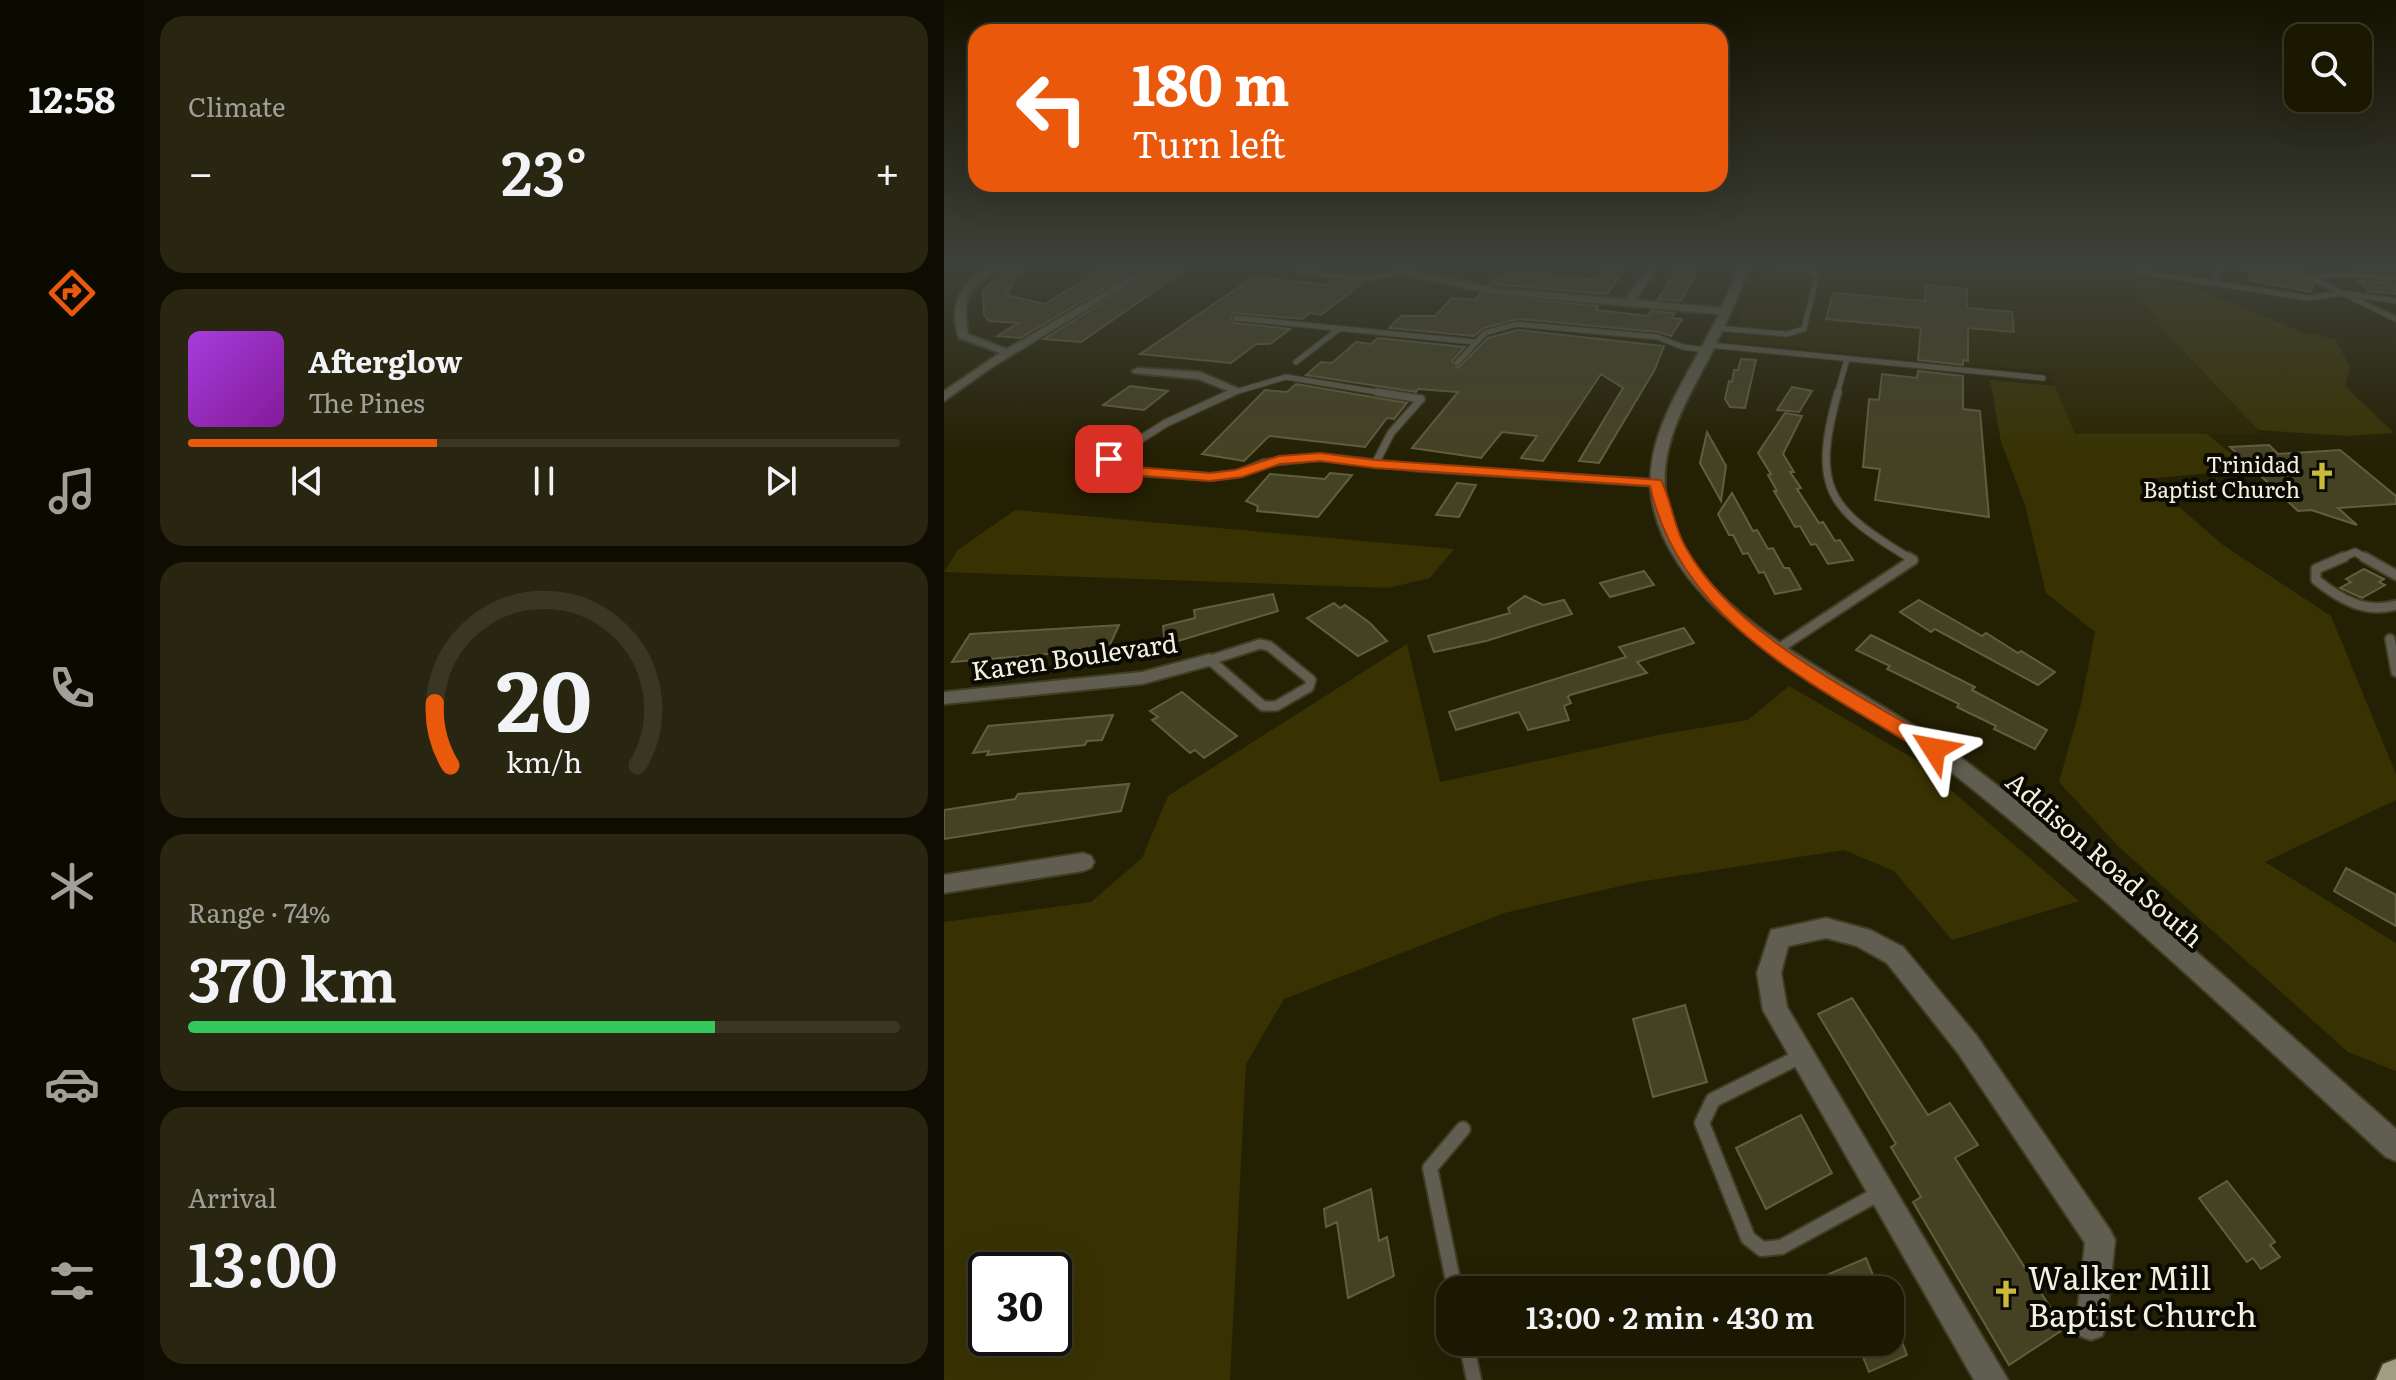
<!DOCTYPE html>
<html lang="en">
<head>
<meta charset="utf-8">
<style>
  :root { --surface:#1b1802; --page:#282511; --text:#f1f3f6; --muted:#a0a099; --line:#393724; --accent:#ea580c }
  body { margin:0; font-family:Literata,serif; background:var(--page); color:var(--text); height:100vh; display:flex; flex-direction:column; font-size:30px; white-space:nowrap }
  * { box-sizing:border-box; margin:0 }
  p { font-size:26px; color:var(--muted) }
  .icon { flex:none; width:44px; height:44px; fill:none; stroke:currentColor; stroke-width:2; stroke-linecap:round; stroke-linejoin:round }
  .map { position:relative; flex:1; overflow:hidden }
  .side { display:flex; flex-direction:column; gap:16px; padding:16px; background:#0f0d01; width:800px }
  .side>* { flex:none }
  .top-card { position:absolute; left:24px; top:24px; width:760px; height:168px; border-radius:24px; box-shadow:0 8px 32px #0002,0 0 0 2px var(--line); background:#ea580c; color:#fff; overflow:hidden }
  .fabs { position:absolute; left:1340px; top:24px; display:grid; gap:16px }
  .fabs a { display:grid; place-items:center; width:88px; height:88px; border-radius:16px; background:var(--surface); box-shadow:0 8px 32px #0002,0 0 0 2px var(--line); font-size:40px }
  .speed { position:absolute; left:24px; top:1252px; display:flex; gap:16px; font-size:40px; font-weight:700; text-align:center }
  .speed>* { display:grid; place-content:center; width:104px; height:104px; border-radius:50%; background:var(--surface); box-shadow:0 8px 32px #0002,0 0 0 2px var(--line); line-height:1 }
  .speed .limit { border:4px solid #111; border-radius:12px; background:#fff; color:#111 }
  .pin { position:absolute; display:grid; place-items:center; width:68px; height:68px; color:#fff; margin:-34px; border-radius:16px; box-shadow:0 4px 12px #0006 }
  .me { position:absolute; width:88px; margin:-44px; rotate:304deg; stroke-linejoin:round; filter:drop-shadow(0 0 6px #0008) }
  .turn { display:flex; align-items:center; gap:28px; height:168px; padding:0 32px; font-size:36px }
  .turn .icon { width:104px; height:104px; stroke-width:2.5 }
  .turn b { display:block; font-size:56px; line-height:68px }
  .big { font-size:60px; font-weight:600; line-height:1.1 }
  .side .tile { flex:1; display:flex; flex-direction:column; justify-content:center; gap:12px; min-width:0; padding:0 28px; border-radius:24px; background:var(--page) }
  .side .dial { align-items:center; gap:0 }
  .dial svg { height:208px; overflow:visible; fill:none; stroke:var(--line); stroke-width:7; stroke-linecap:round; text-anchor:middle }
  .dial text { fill:var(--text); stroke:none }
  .song { display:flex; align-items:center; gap:24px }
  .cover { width:96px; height:96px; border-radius:12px; background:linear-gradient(135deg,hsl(280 70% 55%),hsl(290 70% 35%)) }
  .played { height:8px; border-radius:4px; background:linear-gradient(90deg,var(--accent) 35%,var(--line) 35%) }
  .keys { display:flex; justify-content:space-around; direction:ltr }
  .heat { display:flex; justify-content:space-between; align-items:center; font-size:44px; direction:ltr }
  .charge { height:12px; border-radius:6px; background:linear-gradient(90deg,#34c759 74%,var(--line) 0) }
  .trip { position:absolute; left:492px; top:1276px; width:468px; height:80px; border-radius:24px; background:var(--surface); box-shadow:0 8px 32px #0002,0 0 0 2px var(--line); font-weight:600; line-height:80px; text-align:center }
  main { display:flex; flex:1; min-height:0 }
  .tabs { display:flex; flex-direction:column; width:144px; justify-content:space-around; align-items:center; background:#0b0a01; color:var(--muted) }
  .tabs .icon { width:56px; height:56px }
  .tabs .current { color:var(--accent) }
  .tabs b { font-size:36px; color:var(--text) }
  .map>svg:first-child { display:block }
  .built { fill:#2b2600 }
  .green { fill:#383203; fill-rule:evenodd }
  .building { fill:#454224; stroke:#615e3f; stroke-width:2 }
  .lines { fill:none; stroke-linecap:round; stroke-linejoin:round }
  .service-far3-casing { stroke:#413d22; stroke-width:7 }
  .service-far2-casing { stroke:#413d22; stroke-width:10 }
  .service-far1-casing { stroke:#413d22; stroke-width:13 }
  .service-casing { stroke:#413d22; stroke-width:18 }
  .minor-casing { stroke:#413d22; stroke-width:4 }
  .primary-casing { stroke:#413d22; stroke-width:4 }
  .service-far3 { stroke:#605e51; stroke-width:5 }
  .service-far2 { stroke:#605e51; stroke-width:7 }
  .service-far1 { stroke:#605e51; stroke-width:9 }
  .service { stroke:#605e51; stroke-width:14 }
  .minor { fill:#605e51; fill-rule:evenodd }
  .primary { fill:#a09d82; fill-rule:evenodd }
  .route { fill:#ea580c; stroke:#983908; stroke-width:2 }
  .labels { text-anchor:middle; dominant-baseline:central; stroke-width:8; stroke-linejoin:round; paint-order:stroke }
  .far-poi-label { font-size:22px; fill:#f3f1e0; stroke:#0b0a02; text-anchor:end }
  .street-label { font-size:26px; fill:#f3f1e0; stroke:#0b0a02 }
  .near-poi-label { font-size:32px; fill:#f3f1e0; stroke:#0b0a02; text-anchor:start }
</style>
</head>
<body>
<main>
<nav class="tabs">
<b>12:58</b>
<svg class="icon current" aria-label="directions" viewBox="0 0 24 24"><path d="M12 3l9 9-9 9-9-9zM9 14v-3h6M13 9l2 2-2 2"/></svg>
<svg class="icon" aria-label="music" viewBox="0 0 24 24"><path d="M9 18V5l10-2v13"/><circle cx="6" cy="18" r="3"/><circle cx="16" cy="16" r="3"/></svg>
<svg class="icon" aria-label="phone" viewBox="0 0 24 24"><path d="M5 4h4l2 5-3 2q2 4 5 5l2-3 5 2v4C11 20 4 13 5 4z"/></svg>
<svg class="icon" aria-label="climate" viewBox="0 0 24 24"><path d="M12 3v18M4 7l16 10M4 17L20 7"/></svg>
<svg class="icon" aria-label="car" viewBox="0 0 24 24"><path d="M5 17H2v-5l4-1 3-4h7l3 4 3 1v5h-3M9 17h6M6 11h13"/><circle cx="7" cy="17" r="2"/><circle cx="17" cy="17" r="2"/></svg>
<svg class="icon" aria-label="filters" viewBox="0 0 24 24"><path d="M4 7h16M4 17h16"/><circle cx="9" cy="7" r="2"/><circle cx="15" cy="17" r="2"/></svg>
</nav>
<section class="side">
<div class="tile"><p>Climate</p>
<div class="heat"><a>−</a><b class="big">23°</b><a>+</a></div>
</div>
<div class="tile">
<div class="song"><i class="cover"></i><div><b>Afterglow</b><p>The Pines</p></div></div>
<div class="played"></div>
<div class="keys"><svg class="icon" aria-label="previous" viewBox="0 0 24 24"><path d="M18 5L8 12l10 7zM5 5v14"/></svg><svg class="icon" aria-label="pause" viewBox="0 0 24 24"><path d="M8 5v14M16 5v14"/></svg><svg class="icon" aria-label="next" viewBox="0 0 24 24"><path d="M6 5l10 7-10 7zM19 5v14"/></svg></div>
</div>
<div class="tile dial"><svg viewBox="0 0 100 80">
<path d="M14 69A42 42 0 1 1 86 69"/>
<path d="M14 69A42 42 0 0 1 8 45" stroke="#ea580c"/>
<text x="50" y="56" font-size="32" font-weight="700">20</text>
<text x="50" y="72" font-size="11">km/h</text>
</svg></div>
<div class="tile"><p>Range · 74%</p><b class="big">370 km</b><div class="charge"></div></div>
<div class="tile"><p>Arrival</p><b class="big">13:00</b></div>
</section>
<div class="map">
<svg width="1452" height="1380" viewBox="0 0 1452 1380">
  <rect width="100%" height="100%" fill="#242003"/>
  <path class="built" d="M 822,264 L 1143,264 L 1177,268 L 1221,332 L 1317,434 L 1131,434 L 1105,372 L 783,341 Z"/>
  <g class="green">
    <path d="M 1182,275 L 1246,286 L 1358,332 L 1391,339 L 1406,367 L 1401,386 L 1450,433 L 1403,436 L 1314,430 L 1221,332 Z"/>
    <path d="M 1046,380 L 1111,386 L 1131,434 L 1263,434 L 1306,469 L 1203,479 L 1279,545 L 1387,616 L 1452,774 L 1452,800 L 1321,862 L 1452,943 L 1452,1071 L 1404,1052 L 1174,846 L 1115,782 L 1137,704 L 1151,632 L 1102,593 L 1081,505 L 1057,442 Z"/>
    <path d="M 71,510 L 510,549 L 486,578 L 444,588 L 0,572 L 14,550 Z"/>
    <path d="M 463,644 L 496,782 L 714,735 L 804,720 L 845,686 L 972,760 L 1135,901 L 1008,940 L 950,871 L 900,850 L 694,882 L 560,913 L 340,999 L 302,1064 L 286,1380 L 0,1380 L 0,922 L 147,902 L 198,858 L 224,796 ZM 110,1270 L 110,1338 L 42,1338 L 42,1270 Z"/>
  </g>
  <g class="building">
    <path d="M 64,264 L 77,264 L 63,295 L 100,304 L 168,264 L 202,264 L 76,338 L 53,336 L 74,323 L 45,321 L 40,314 L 39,292 Z"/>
    <path d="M 221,264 L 249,264 L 137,342 L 100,339 Z"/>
    <path d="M 665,264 L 685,264 L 663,294 L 546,284 L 562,272 L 653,280 Z"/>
    <path d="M 1401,264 L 1452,264 L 1452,272 L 1406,269 Z"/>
    <path d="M 735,267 L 754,269 L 737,301 L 714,299 Z"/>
    <path d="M 1306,273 L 1366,283 L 1369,285 L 1367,292 L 1305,280 Z"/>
    <path d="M 310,277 L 381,285 L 390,280 L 417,284 L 377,315 L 365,313 L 358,319 L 289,313 L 287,320 L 291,323 L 346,329 L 326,344 L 312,344 L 287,363 L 196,354 Z"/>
    <path d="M 1415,281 L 1452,283 L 1452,294 L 1424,291 Z"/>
    <path d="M 982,285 L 1023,289 L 1023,308 L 1068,312 L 1070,332 L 1024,328 L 1024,361 L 1019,360 L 1019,365 L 974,360 L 977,328 L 882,319 L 889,293 L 981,301 Z"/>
    <path d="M 536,294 L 654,306 L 652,310 L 704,316 L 707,311 L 731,313 L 728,318 L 738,319 L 727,336 L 714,332 L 574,319 L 540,328 L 530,336 L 445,328 L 457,316 L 491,316 L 508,298 L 531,300 Z"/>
    <path d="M 574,330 L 720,346 L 711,369 L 655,463 L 635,461 L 679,388 L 657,374 L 599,461 L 577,458 L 593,436 L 558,432 L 537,458 L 468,448 L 514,392 L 474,389 L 472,392 L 362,375 L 377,362 L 388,363 L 412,342 L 427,344 L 434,338 L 521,347 L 508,361 L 514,368 L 544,338 Z"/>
    <path d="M 797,359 L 812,360 L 801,408 L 786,407 L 781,399 L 785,381 L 788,382 L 790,370 L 794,370 Z"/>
    <path d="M 974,371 L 1019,376 L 1019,409 L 1036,411 L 1045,517 L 931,500 L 936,469 L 919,467 L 925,399 L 935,400 L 938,374 L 973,378 Z"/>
    <path d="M 352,384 L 463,403 L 450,419 L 443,418 L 421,447 L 325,436 L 300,461 L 258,454 L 321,390 L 343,392 Z"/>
    <path d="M 186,386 L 224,391 L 200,410 L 159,405 Z"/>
    <path d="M 848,387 L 868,391 L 855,412 L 833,410 Z"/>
    <path d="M 841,413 L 858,416 L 839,454 L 850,472 L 846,472 L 857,488 L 853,489 L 875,523 L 879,522 L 891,541 L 896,540 L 909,560 L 884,564 L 872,544 L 867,545 L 856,526 L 851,527 L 830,491 L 833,491 L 824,475 L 827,474 L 814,453 Z"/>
    <path d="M 763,432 L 782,466 L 777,501 L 756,463 Z"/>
    <path d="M 1325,445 L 1334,454 L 1396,450 L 1452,496 L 1452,504 L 1394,508 L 1413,525 L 1367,510 L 1354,511 L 1286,447 Z"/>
    <path d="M 386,473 L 408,475 L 374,517 L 313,511 L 314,506 L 302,501 L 326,474 L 381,479 Z"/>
    <path d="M 513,483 L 532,485 L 515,517 L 492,515 Z"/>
    <path d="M 788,493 L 809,531 L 813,530 L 824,549 L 829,548 L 840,568 L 845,568 L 857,589 L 831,594 L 820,572 L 815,573 L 804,553 L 799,554 L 789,535 L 785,535 L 774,514 Z"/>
    <path d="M 1420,569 L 1440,579 L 1435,582 L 1441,585 L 1418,598 L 1396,588 L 1407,582 L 1402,579 Z"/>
    <path d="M 700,571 L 710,585 L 666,597 L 656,583 Z"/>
    <path d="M 329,594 L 334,611 L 221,645 L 219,626 L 251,618 L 250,610 Z"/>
    <path d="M 581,596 L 599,605 L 620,600 L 628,614 L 542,641 L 490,652 L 484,636 L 566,613 L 564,608 Z"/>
    <path d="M 975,600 L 1038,636 L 1042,633 L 1074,653 L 1077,651 L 1111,672 L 1094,685 L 991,629 L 987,632 L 956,612 Z"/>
    <path d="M 390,603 L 396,608 L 401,605 L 426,623 L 443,641 L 414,656 L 363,618 Z"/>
    <path d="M 175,625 L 164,649 L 8,662 L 26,634 Z"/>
    <path d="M 740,628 L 750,643 L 693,662 L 703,673 L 626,695 L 624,697 L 627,703 L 620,706 L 625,720 L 584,730 L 575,712 L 512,730 L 505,712 L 682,657 L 675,647 Z"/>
    <path d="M 927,635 L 1031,687 L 1028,690 L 1103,730 L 1091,749 L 1050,729 L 1052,726 L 1013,707 L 1015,704 L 943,669 L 946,666 L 912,650 Z"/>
    <path d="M 238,692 L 270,718 L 293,736 L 260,758 L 251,750 L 246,753 L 208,720 L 214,717 L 206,711 Z"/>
    <path d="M 169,715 L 158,740 L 143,741 L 141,745 L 43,755 L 45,751 L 29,753 L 44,726 Z"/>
    <path d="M 185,784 L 177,811 L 0,839 L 0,810 L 71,799 L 74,794 Z"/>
    <path d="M 1402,868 L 1452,895 L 1452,926 L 1390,891 Z"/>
    <path d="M 908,998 L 984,1115 L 1006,1103 L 1034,1145 L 1011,1158 L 1120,1329 L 1065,1365 L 969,1202 L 977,1197 L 947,1147 L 952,1144 L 874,1014 Z"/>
    <path d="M 741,1005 L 763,1082 L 709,1097 L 689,1019 Z"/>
    <path d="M 857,1115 L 888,1173 L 822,1209 L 792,1148 Z"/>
    <path d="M 1283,1181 L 1331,1242 L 1326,1245 L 1336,1257 L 1317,1269 L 1309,1258 L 1303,1262 L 1255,1198 Z"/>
    <path d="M 427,1189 L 435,1241 L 443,1237 L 450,1276 L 404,1298 L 393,1222 L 382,1227 L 380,1209 Z"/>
    <path d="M 922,1258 L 935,1290 L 892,1290 L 885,1274 Z"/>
    <path d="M 913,1342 L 958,1342 L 963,1355 L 925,1372 Z"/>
  </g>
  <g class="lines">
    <defs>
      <g id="service-far3">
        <path d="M 1283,264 L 1366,278 L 1393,274 L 1452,278"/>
        <path d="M 1338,264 L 1452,319"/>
        <path d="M 1192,271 L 1364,298 L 1399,293 L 1452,301"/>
        <path d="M 1270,281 L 1277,264"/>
        <path d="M 292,318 L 531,342"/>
        <path d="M 773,328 L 843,334 L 860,329 L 873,275 L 858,268 L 816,264"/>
        <path d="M 765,345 L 1099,378"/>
        <path d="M 352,362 L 395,329"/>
        <path d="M 513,363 L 541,333 L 573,324 L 713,337 L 739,347 L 762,350"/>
        <path d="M 284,394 L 342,377 L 445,394"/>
        <path d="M 893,394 L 903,359"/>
      </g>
      <g id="service-far2">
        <path d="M 289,392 L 222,423 L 165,459 L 165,464 L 190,472 L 266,477 L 293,474 L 319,463 L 376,457 L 476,468 L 712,483"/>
        <path d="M 433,392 L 477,399"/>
        <path d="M 894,392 C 867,489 884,509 967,559"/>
        <path d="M 431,464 L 447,433 L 477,399"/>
        <path d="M 1395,559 L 1411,552 L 1423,559"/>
      </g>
      <g id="service-far1">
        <path d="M 1400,557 L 1372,569 L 1372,580 C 1396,599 1421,614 1452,605"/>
        <path d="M 1420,557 L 1452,575"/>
        <path d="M 1446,639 L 1452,672"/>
        <path d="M 316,644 L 325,646 L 367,680 L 365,687 L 332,706 L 319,706 L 266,660 Z"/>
        <path d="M 831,651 L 969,560 L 964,557"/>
      </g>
      <g id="service">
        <path d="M 857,1056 L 769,1100 L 758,1123 L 804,1238 L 818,1249 L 837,1247 L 934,1194"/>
        <path d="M 511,1290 L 486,1168 L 519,1129"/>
        <path d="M 522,1342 L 530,1380"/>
      </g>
      <g id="minor">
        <path d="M 49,264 L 60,264 C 28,289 17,289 24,334 L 63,349 L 207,264 L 218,264 L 48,367 L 0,401 L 0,391 L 56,353 L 15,338 C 3,304 19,280 49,264 Z"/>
        <path d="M 348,264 L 358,264 C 369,277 427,277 445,273 C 455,270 464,264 475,264 L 468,271 L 549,288 L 681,299 L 707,264 L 712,264 L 715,266 L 691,300 L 777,308 L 797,264 L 806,264 C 796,294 781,325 767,354 C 742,402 712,448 723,504 C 730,542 757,577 784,602 C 855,666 944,703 1020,760 C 1171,874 1310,1004 1452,1129 L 1452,1161 L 1442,1157 C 1299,1027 1159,892 1007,772 C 933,713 844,675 774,610 C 746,584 719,548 710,510 C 692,439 747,374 775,314 L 549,294 L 459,274 L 416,281 L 356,273 Z"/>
        <path d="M 194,368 L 256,372 L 298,390 L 292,394 L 254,379 L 190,373 L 188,371 Z"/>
        <path d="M 266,654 L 275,660 L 272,664 L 198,684 L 0,704 L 0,692 L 198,672 Z"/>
        <path d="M 139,853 L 147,856 L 150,862 L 147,868 L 139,871 L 0,893 L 0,875 Z"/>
        <path d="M 882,918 L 926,930 L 959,947 L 1032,1035 L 1166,1230 L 1171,1240 L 1162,1325 L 1158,1336 L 1147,1340 L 1136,1336 L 1132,1325 L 1141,1243 L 1014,1053 L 943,963 L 913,946 L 882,938 L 844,946 L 837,973 L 843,1007 L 1064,1380 L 1030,1380 L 819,1010 L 813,973 L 827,930 Z"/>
      </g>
      <path id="primary" d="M 1452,1359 L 1452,1380 L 1432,1380 L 1439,1364 Z"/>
    </defs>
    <use href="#service-far3" class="service-far3-casing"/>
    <use href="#service-far2" class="service-far2-casing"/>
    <use href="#service-far1" class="service-far1-casing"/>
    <use href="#service" class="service-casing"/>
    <use href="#minor" class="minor-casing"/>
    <use href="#primary" class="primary-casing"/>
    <use href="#service-far3" class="service-far3"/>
    <use href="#service-far2" class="service-far2"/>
    <use href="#service-far1" class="service-far1"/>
    <use href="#service" class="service"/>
    <use href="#minor" class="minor"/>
    <use href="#primary" class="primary"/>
  </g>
  <linearGradient id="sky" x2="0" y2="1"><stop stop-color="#141202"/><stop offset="0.58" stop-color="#3f4239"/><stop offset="1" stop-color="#3f4239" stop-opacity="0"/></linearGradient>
  <rect width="1452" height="457" fill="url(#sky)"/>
  <path class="route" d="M 376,453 L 431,460 L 717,480 C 728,502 729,526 742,548 C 793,638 912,692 997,744 L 1000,749 L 997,754 L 983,754 C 874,686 736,624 706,486 L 431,468 L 376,461 L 336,464 L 298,477 L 266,481 L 175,474 L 158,464 L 160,457 L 165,455 L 178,466 L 266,473 L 291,470 L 335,456 Z"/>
  <defs>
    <symbol id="church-bare" viewBox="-9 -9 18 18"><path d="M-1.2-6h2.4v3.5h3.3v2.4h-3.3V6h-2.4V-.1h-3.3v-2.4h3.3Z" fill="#caba3a" stroke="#0b0a02" stroke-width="2.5" paint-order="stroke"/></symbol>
  </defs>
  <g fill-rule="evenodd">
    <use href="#church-bare" x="1358" y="456" width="40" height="40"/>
    <use href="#church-bare" x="1042" y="1274" width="40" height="40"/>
  </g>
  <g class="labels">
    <g class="far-poi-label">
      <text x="1356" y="463">Trinidad<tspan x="1356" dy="25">Baptist Church</tspan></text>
    </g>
    <g class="street-label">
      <text transform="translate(130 655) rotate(-8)">Karen Boulevard</text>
      <text transform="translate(1162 858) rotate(41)">Addison Road South</text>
    </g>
    <g class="near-poi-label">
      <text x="1084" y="1276">Walker Mill<tspan x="1084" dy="37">Baptist Church</tspan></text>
    </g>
  </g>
</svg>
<div class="fabs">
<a><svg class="icon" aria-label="search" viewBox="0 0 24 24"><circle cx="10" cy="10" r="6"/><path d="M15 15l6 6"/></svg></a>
</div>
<div class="speed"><div class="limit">30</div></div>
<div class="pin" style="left:165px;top:459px;background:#d93025"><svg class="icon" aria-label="arrive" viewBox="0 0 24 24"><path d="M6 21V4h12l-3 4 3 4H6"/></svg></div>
<svg class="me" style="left:990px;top:749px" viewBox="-20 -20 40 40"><path d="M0-17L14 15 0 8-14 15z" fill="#ea580c" stroke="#fff" stroke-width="4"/></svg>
<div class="trip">13:00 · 2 min · 430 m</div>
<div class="top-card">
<div class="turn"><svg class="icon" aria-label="left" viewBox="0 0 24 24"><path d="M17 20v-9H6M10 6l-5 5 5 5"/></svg><div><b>180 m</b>Turn left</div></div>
</div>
</div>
</main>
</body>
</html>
